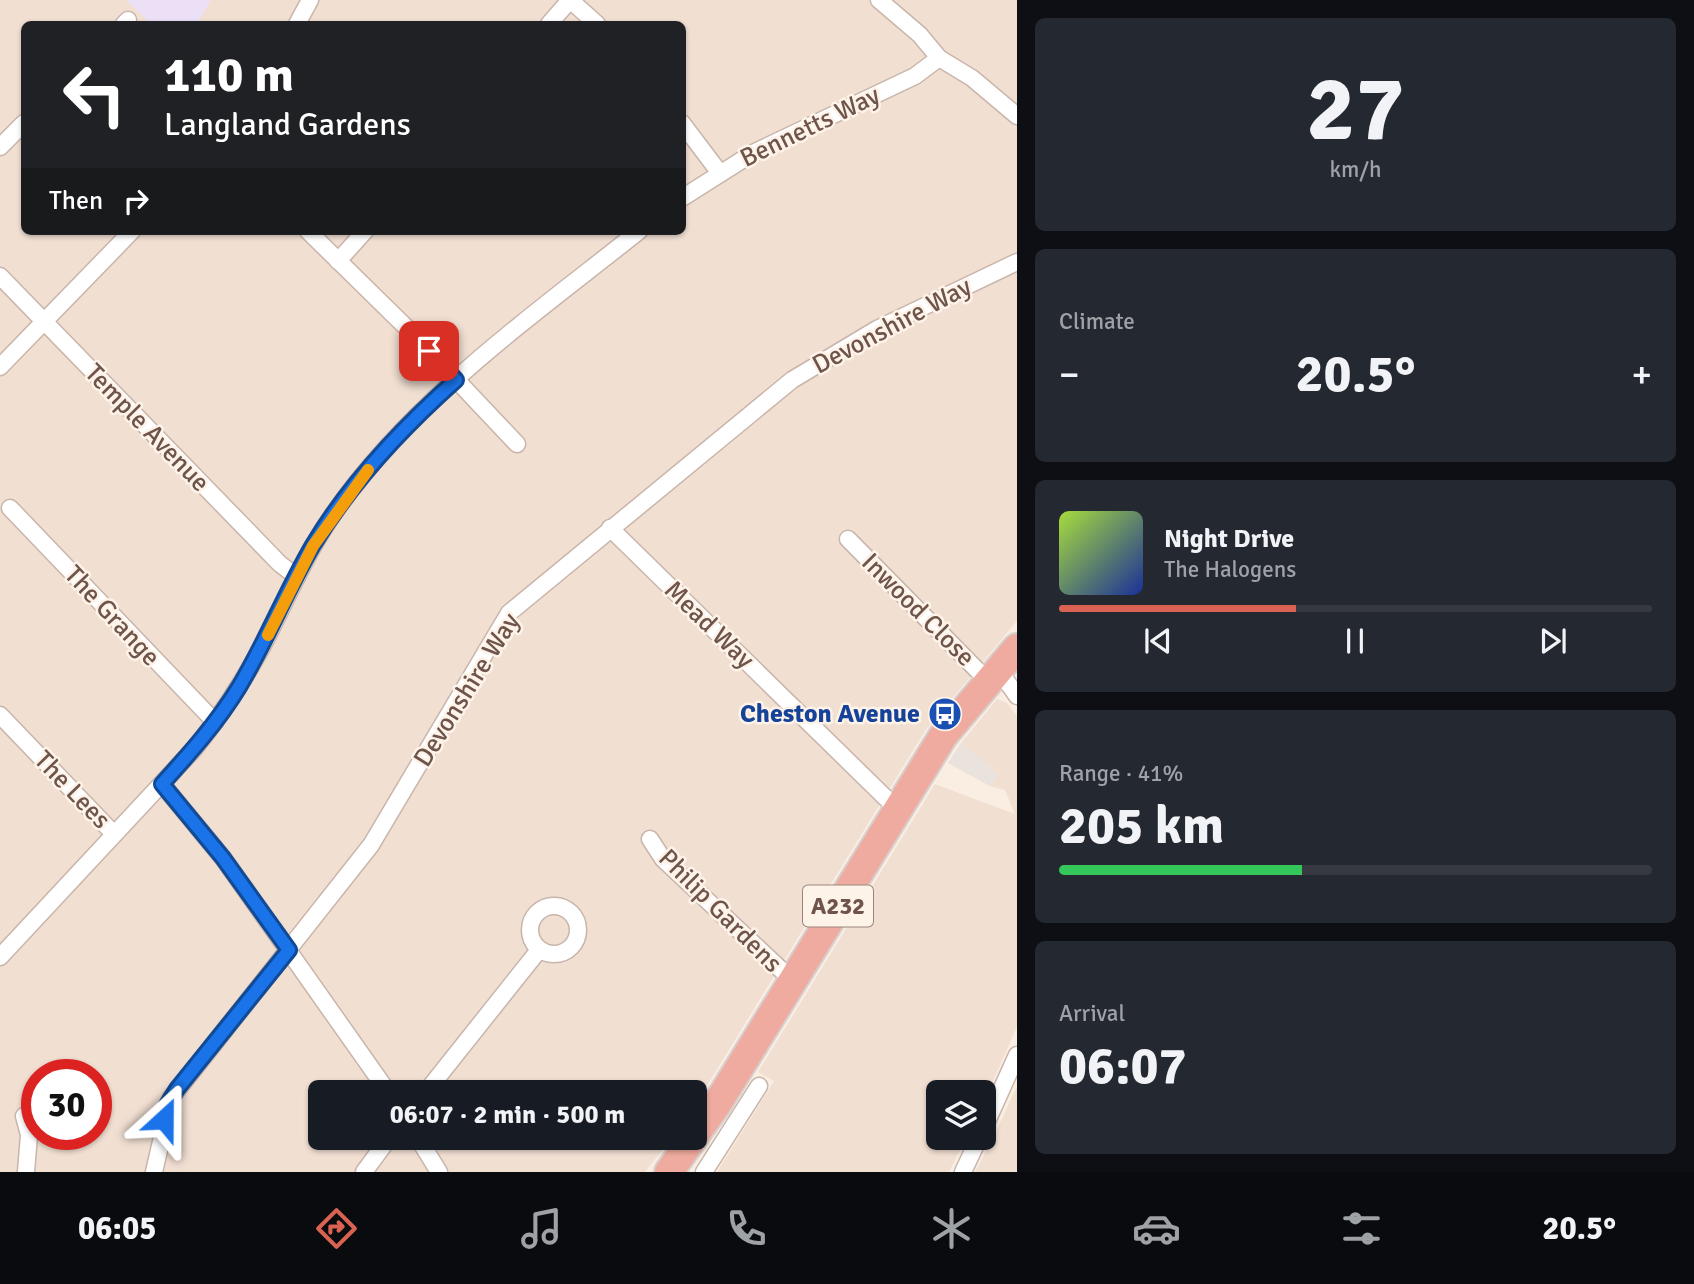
<!DOCTYPE html>
<html lang="en">
<head>
<meta charset="utf-8">
<style>
  :root { --surface:#171b24; --page:#242831; --text:#f1f3f6; --muted:#9ea1a6; --line:#363941; --accent:#d96252 }
  body { margin:0; font-family:Signika,sans-serif; background:var(--page); color:var(--text); height:100vh; display:flex; flex-direction:column; font-size:26px; white-space:nowrap }
  * { box-sizing:border-box; margin:0 }
  p { font-size:23px; color:var(--muted) }
  .icon { flex:none; width:38px; height:38px; fill:none; stroke:currentColor; stroke-width:2; stroke-linecap:round; stroke-linejoin:round }
  .map { position:relative; flex:1; overflow:hidden }
  .details { display:flex; flex-direction:column; gap:18px; padding:18px; background:#0d0f14; width:677px }
  .details>* { flex:none }
  .top-card { position:absolute; left:21px; top:21px; width:665px; height:214px; border-radius:10px; box-shadow:0 2px 5px #0004; background:#202124; color:#fff; overflow:hidden }
  .controls { position:absolute; left:926px; top:1080px; display:grid; gap:14px }
  .controls a { display:grid; place-items:center; width:70px; height:70px; border-radius:10px; background:var(--surface); box-shadow:0 2px 5px #0004; font-size:35px }
  .speed { position:absolute; left:21px; top:1059px; display:flex; gap:14px; font-size:35px; font-weight:700; text-align:center }
  .speed>* { display:grid; place-content:center; width:91px; height:91px; border-radius:50%; background:var(--surface); box-shadow:0 2px 5px #0004; line-height:1 }
  .speed .limit { border:10px solid #d22; background:#fff; color:#111 }
  .pin { position:absolute; display:grid; place-items:center; width:60px; height:60px; color:#fff; margin:-30px; border-radius:14px; box-shadow:0 4px 10px #0006 }
  .me { position:absolute; width:77px; margin:-38px; rotate:24deg; stroke-linejoin:round; filter:drop-shadow(0 0 5px #0008) }
  .turn { display:flex; align-items:center; gap:24px; height:147px; padding:0 28px; font-size:32px }
  .turn .icon { width:91px; height:91px; stroke-width:2.5 }
  .turn b { display:block; font-size:49px; line-height:60px }
  .then { display:flex; align-items:center; height:66px; padding:0 28px; background:#0003; gap:14px; font-size:26px }
  .big { font-size:52px; font-weight:700; line-height:1.1 }
  .details .tile { flex:1; display:flex; flex-direction:column; justify-content:center; gap:10px; min-width:0; padding:0 24px; border-radius:10px; background:var(--page) }
  .details .dial { align-items:center; gap:0 }
  .dial b { font-size:91px; line-height:1 }
  .song { display:flex; align-items:center; gap:21px }
  .cover { width:84px; height:84px; border-radius:10px; background:linear-gradient(135deg,hsl(80 70% 55%),hsl(230 70% 35%)) }
  .played { height:7px; border-radius:4px; background:linear-gradient(90deg,var(--accent) 40%,var(--line) 40%) }
  .keys { display:flex; justify-content:space-around; direction:ltr }
  .heat { display:flex; justify-content:space-between; align-items:center; font-size:38px; direction:ltr }
  .charge { height:10px; border-radius:5px; background:linear-gradient(90deg,#34c759 41%,var(--line) 0) }
  .trip { position:absolute; left:308px; top:1080px; width:399px; height:70px; border-radius:10px; background:var(--surface); box-shadow:0 2px 5px #0004; font-weight:700; line-height:70px; text-align:center }
  .dock { display:flex; height:112px; justify-content:space-around; align-items:center; background:#090b0e; color:var(--muted) }
  .dock .icon { width:49px; height:49px }
  .dock .selected { color:var(--accent) }
  .dock b { font-size:32px; color:var(--text) }
  main { display:flex; flex:1; min-height:0 }
  .map>svg:first-child { display:block }
  .residential { fill:#f1dfd2; fill-rule:evenodd }
  .industrial { fill:#e9e2dd }
  .education { fill:#ebe0f6 }
  .lines { fill:none; stroke-linecap:round; stroke-linejoin:round }
  .street-casing { stroke:#c9b5aa; stroke-width:19 }
  .highway-casing { stroke:#d7cfcd; stroke-width:32 }
  .street { stroke:#fff; stroke-width:16 }
  .highway { stroke:#efab9f; stroke-width:28 }
  .route-casing { stroke:#114b97; stroke-width:18 }
  .route { stroke:#1a73e8; stroke-width:12 }
  .slow { stroke:#f59e0b; stroke-width:12 }
  .labels { text-anchor:middle; dominant-baseline:central; stroke-width:5; stroke-linejoin:round; paint-order:stroke }
  .shield { fill:#fdf3e8; stroke:#9a847a; stroke-width:2 }
  .shield-label { font-size:24px; font-weight:bold; fill:#6f544b }
  .street-label { font-size:26px; fill:#6f544b; stroke:#fdf3e8 }
  .transit-label { font-size:26px; font-weight:bold; fill:#164399; stroke:#fdf3e8; text-anchor:end }
</style>
</head>
<body>
<main>
<div class="map">
<svg width="1017" height="1172" viewBox="0 0 1017 1172">
  <rect width="100%" height="100%" fill="#faeee3"/>
  <g class="residential">
    <path d="M 0,0 L 1017,0 L 1017,621 L 925,731 L 695,1105 L 695,1092 L 320,1092 L 320,1138 L 672,1138 L 645,1172 L 0,1172 ZM 24,24 L 682,24 L 682,231 L 24,231 ZM 37,1074 L 96,1074 L 96,1134 L 37,1134 Z"/>
    <path d="M 997,699 L 1007,703 L 1017,716 L 1017,1027 L 984,1101 L 984,1092 L 938,1092 L 938,1138 L 966,1138 L 949,1172 L 717,1172 L 774,1081 L 758,1072 L 935,784 L 1015,814 L 1005,790 L 990,786 L 998,774 L 961,743 Z"/>
    <path d="M 1017,1086 L 1017,1172 L 975,1172 L 994,1136 Z"/>
  </g>
  <path class="industrial" d="M 961,743 L 998,774 L 990,786 L 948,763 Z"/>
  <path class="education" d="M 126,0 L 211,0 L 197,24 L 151,24 Z"/>
  <g class="lines">
    <defs>
      <g id="street">
        <path d="M 570,0 L 597,24"/>
        <path d="M 879,0 L 920,35 L 939,58 L 972,78 L 1017,116"/>
        <path d="M 124,24 L 128,20"/>
        <path d="M 297,24 L 310,0"/>
        <path d="M 549,24 L 570,0"/>
        <path d="M 682,123 L 719,172"/>
        <path d="M 0,147 L 24,123"/>
        <path d="M 682,198 L 753,153 L 915,76 L 939,58"/>
        <path d="M 308,231 L 415,336 L 517,444"/>
        <path d="M 338,261 L 365,231"/>
        <path d="M 0,276 L 280,564 L 297,577"/>
        <path d="M 0,367 L 132,231"/>
        <path d="M 10,508 L 215,722"/>
        <path d="M 610,528 L 898,810"/>
        <path d="M 848,539 L 988,681"/>
        <path d="M 998,669 L 1017,696"/>
        <path d="M 0,715 L 114,834"/>
        <path d="M 162,784 L 223,858 L 388,1092"/>
        <path d="M 650,839 L 663,859 L 792,980"/>
        <circle cx="554" cy="930" r="24"/>
        <path d="M 0,957 L 194,749 C 220,717 242,683 262,647 C 285,603 304,557 332,516 C 411,401 531,317 639,231"/>
        <path d="M 426,1092 L 539,950"/>
        <path d="M 24,1116 L 29,1135 L 26,1172"/>
        <path d="M 984,1128 L 1017,1055"/>
        <path d="M 418,1138 L 439,1172"/>
        <path d="M 154,1172 L 171,1098 L 371,845 L 509,613 L 792,380 L 877,329 L 1017,262"/>
        <path d="M 364,1172 L 389,1138"/>
        <path d="M 704,1172 L 759,1086"/>
        <path d="M 963,1172 L 979,1138"/>
      </g>
      <path id="highway" d="M 669,1172 L 717,1104 L 943,736 L 1017,648"/>
    </defs>
    <use href="#street" class="street-casing"/>
    <use href="#highway" class="highway-casing"/>
    <use href="#street" class="street"/>
    <use href="#highway" class="highway"/>
  </g>
  <g class="lines">
    <defs>
      <path id="route" d="M 164,1119 L 167,1105 L 177,1089 L 289,950 L 223,858 L 162,784 C 190,753 217,723 239,687 C 266,642 286,591 313,545 C 351,482 402,428 456,380 L 429,351"/>
    </defs>
    <use href="#route" class="route-casing"/>
    <use href="#route" class="route"/>
    <path class="slow" d="M 268,635 L 313,546 L 368,470"/>
  </g>
  <defs>
    <symbol id="bus-disc" viewBox="-11 -11 22 22"><circle r="9.5" fill="#1a4fb4" stroke="#fdf3e8"/><path d="M-5-6H5V4H4V6H2V4H-2V6H-4V4H-5ZM-3.5-4V0h7V-4ZM-3.5 1.2v1.5H-2V1.2ZM2 1.2v1.5H3.5V1.2Z" fill="#fff"/></symbol>
  </defs>
  <g fill-rule="evenodd">
    <use href="#bus-disc" x="926" y="695" width="38" height="38"/>
  </g>
  <g class="labels">
    <rect class="shield" x="803" y="885.5" width="70" height="41" rx="5"/>
    <g class="shield-label">
      <text x="838" y="906">A232</text>
    </g>
    <g class="street-label">
      <text transform="translate(810 127) rotate(-26)">Bennetts Way</text>
      <text transform="translate(892 326) rotate(-28)">Devonshire Way</text>
      <text transform="translate(147 428) rotate(46)">Temple Avenue</text>
      <text transform="translate(918 610) rotate(45)">Inwood Close</text>
      <text transform="translate(112 616) rotate(47)">The Grange</text>
      <text transform="translate(709 625) rotate(44)">Mead Way</text>
      <text transform="translate(467 690) rotate(-58)">Devonshire Way</text>
      <text transform="translate(72 790) rotate(46)">The Lees</text>
      <text transform="translate(720 911) rotate(45)">Philip Gardens</text>
    </g>
    <g class="transit-label">
      <text x="920" y="714">Cheston Avenue</text>
    </g>
  </g>
</svg>
<div class="controls">
<a><svg class="icon" aria-label="layers" viewBox="0 0 24 24"><path d="M12 4l9 5-9 5-9-5zM3 14l9 5 9-5"/></svg></a>
</div>
<div class="speed"><div class="limit">30</div></div>
<div class="pin" style="left:429px;top:351px;background:#d93025"><svg class="icon" aria-label="arrive" viewBox="0 0 24 24"><path d="M6 21V4h12l-3 4 3 4H6"/></svg></div>
<svg class="me" style="left:164px;top:1119px" viewBox="-20 -20 40 40"><path d="M0-17L14 15 0 8-14 15z" fill="#1a73e8" stroke="#fff" stroke-width="4"/></svg>
<div class="trip">06:07 · 2 min · 500 m</div>
<div class="top-card">
<div class="turn"><svg class="icon" aria-label="left" viewBox="0 0 24 24"><path d="M17 20v-9H6M10 6l-5 5 5 5"/></svg><div><b>110 m</b>Langland Gardens</div></div>
<div class="then">Then<svg class="icon" aria-label="right" viewBox="0 0 24 24"><path d="M7 20v-9h11M14 6l5 5-5 5"/></svg></div>
</div>
</div>
<section class="details">
<div class="tile dial"><b>27</b><p>km/h</p></div>
<div class="tile"><p>Climate</p>
<div class="heat"><a>−</a><b class="big">20.5°</b><a>+</a></div>
</div>
<div class="tile">
<div class="song"><i class="cover"></i><div><b>Night Drive</b><p>The Halogens</p></div></div>
<div class="played"></div>
<div class="keys"><svg class="icon" aria-label="previous" viewBox="0 0 24 24"><path d="M18 5L8 12l10 7zM5 5v14"/></svg><svg class="icon" aria-label="pause" viewBox="0 0 24 24"><path d="M8 5v14M16 5v14"/></svg><svg class="icon" aria-label="next" viewBox="0 0 24 24"><path d="M6 5l10 7-10 7zM19 5v14"/></svg></div>
</div>
<div class="tile"><p>Range · 41%</p><b class="big">205 km</b><div class="charge"></div></div>
<div class="tile"><p>Arrival</p><b class="big">06:07</b></div>
</section>
</main>
<nav class="dock">
<b>06:05</b>
<svg class="icon selected" aria-label="directions" viewBox="0 0 24 24"><path d="M12 3l9 9-9 9-9-9zM9 14v-3h6M13 9l2 2-2 2"/></svg>
<svg class="icon" aria-label="music" viewBox="0 0 24 24"><path d="M9 18V5l10-2v13"/><circle cx="6" cy="18" r="3"/><circle cx="16" cy="16" r="3"/></svg>
<svg class="icon" aria-label="phone" viewBox="0 0 24 24"><path d="M5 4h4l2 5-3 2q2 4 5 5l2-3 5 2v4C11 20 4 13 5 4z"/></svg>
<svg class="icon" aria-label="climate" viewBox="0 0 24 24"><path d="M12 3v18M4 7l16 10M4 17L20 7"/></svg>
<svg class="icon" aria-label="car" viewBox="0 0 24 24"><path d="M5 17H2v-5l4-1 3-4h7l3 4 3 1v5h-3M9 17h6M6 11h13"/><circle cx="7" cy="17" r="2"/><circle cx="17" cy="17" r="2"/></svg>
<svg class="icon" aria-label="filters" viewBox="0 0 24 24"><path d="M4 7h16M4 17h16"/><circle cx="9" cy="7" r="2"/><circle cx="15" cy="17" r="2"/></svg>
<b>20.5°</b>
</nav>
</body>
</html>
